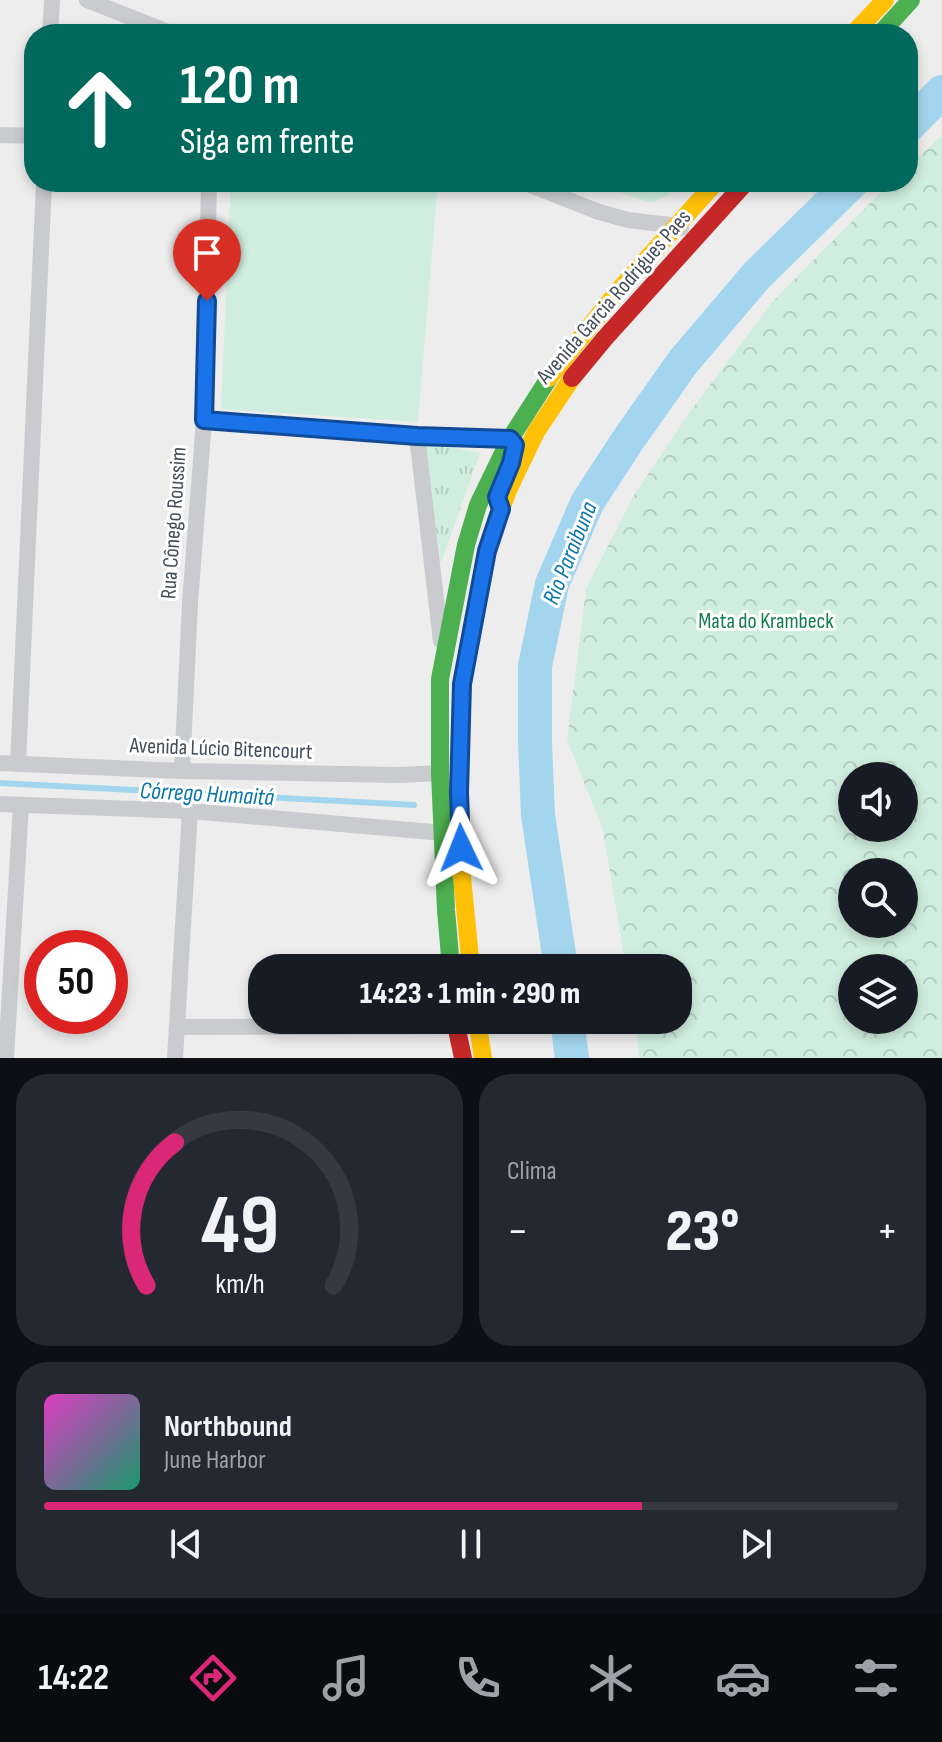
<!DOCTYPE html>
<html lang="pt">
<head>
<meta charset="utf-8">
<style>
  :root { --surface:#171b24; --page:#242831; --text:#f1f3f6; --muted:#9ea1a6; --line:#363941; --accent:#db2777 }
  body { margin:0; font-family:"Sofia Sans Condensed",sans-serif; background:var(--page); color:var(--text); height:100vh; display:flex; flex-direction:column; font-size:30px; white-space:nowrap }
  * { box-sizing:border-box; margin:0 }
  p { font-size:26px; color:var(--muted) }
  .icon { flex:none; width:44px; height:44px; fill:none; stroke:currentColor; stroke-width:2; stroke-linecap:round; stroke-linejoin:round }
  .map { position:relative; height:1058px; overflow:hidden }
  .sheet { display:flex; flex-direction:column; gap:16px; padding:16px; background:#0d0f14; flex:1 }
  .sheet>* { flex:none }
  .banner { position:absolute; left:24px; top:24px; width:894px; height:168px; border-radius:32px; box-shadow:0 4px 12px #0003; background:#00695c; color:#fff; overflow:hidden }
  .controls { position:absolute; left:838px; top:762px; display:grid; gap:16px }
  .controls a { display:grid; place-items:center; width:80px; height:80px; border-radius:50%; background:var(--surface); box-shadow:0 4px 12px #0003; font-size:40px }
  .speed { position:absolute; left:24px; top:930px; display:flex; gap:16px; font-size:40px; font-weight:700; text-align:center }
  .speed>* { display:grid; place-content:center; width:104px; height:104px; border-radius:50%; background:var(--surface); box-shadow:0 4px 12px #0003; line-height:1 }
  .speed .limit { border:12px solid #d22; background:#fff; color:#111 }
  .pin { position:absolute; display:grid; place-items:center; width:68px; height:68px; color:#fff; margin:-82px -34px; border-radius:50% 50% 50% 0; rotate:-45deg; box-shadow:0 0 8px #0007 }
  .pin .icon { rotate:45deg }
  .me { position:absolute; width:88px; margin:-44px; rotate:358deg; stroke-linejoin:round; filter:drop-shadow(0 0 6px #0008) }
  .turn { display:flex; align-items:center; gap:28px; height:168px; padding:0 24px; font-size:36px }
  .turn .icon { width:104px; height:104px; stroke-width:2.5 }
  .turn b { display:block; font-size:56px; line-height:68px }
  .big { font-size:60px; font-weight:800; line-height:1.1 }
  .sheet .tile { flex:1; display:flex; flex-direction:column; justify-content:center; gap:12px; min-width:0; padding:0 28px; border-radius:32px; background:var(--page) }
  .sheet .dial { align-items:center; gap:0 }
  .dial svg { height:208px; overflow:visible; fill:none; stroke:var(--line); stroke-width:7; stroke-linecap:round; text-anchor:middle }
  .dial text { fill:var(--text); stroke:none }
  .song { display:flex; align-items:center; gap:24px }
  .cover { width:96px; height:96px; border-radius:12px; background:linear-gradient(135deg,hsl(310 70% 55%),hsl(160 70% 35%)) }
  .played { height:8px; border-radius:4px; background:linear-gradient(90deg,var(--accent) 70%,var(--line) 70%) }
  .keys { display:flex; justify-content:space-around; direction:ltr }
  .heat { display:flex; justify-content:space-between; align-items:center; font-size:44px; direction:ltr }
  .sheet .tiles { flex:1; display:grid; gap:16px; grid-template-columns:1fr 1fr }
  .tile:last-child { grid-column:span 2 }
  .trip { position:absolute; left:248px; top:954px; width:444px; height:80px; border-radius:32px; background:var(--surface); box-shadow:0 4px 12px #0003; font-weight:800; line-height:80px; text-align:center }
  .tabs { display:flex; height:128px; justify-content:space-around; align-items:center; background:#090b0e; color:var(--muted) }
  .tabs .icon { width:56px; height:56px }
  .tabs .selected { color:var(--accent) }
  .tabs b { font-size:36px; color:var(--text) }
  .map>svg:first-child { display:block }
  .grass { fill:#d0eedf }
  .forest { fill:url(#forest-crowns); fill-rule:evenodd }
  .park { fill:url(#park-tufts) }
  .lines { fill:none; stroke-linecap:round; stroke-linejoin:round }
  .stream { stroke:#a3d6ee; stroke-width:6 }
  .river { stroke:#a3d6ee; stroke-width:34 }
  .street { stroke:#c9cbce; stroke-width:16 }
  .fast { stroke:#4caf50; stroke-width:18 }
  .slow { stroke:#ffc107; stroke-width:18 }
  .jam { stroke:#c62828; stroke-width:18 }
  .route-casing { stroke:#114b97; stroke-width:20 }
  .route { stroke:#1a73e8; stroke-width:14 }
  .labels { text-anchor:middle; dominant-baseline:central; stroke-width:6; stroke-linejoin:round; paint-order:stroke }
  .street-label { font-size:22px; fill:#444d5a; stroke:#fff }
  .park-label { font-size:22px; fill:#137d53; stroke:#fff }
  .water-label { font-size:24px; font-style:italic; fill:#0776a9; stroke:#fff }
</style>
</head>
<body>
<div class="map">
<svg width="942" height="1058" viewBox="0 0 942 1058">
  <defs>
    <pattern id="forest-crowns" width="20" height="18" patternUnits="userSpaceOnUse" patternTransform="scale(2)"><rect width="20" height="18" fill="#d0eedf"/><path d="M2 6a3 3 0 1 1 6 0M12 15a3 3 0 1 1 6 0" fill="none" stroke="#b4cec2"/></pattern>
    <pattern id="park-tufts" width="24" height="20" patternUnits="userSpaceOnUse" patternTransform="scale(2)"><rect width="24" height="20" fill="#d0eedf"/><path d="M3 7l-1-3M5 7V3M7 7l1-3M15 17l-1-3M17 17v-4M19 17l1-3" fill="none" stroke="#b4cec2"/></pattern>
  </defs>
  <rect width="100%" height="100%" fill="#eeeded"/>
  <g class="grass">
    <path d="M 231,182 L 438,182 L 418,422 L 221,409 Z"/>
    <path d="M 597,182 L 680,182 L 668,195 L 651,203 L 596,184 Z"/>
  </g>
  <path class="forest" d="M 942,135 L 942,1058 L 639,1058 L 635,1020 L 678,1020 L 678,968 L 626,968 L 603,830 L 567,740 L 586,589 L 633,497 L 689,413 L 772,302 L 891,182 L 908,182 L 908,167 ZM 852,776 L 904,776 L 904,828 L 852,828 ZM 852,872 L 904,872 L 904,924 L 852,924 ZM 852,968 L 904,968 L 904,1020 L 852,1020 Z"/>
  <path class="park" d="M 423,441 L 480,453 L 441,563 Z"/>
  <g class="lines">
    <path class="stream" d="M 0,783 L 414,805"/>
    <g class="river">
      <path d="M 908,126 L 942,92"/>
      <path d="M 561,968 L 538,815 L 535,742 L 535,666 L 552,584 L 587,503 L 628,440 L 683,362 L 757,275 L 852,182"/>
      <path d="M 567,1020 L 572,1058"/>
    </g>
    <g class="street">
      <path d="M 87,0 L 173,34"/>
      <path d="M 50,34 L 52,0"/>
      <path d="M 0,135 L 34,136"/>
      <path d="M 523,182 L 599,212 L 628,220 L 678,226 L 681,228"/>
      <path d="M 204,420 L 417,436 L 510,439"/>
      <path d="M 417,436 L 441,641"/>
      <path d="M 0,763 L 182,771 L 398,775 L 440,773"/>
      <path d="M 18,764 L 44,182"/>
      <path d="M 182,771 L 190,603 L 204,420 L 209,182"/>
      <path d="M 0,804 L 190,811 L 444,833"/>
      <path d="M 177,1027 L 455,1026"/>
      <path d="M 6,1058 L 21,805"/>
      <path d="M 175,1058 L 190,811"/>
    </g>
    <g class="fast">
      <path d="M 880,34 L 911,0"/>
      <path d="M 451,968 L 446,910 L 440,773 L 440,679 L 466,545 L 478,505 L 510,439 L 549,378"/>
    </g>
    <g class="slow">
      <path d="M 853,34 L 885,0"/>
      <path d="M 549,378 L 618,291 L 716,182"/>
      <path d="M 471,968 L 462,877 L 459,792 L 462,684 L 487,551 L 501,509 L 509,488 L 536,432 L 572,378"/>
      <path d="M 477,1020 L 483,1058"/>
    </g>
    <g class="jam">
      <path d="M 572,378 L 605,338 L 746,182"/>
      <path d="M 455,1020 L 463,1058"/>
    </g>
  </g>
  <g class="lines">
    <defs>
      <path id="route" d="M 207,301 L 204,420 L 417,436 L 510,439 L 515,445 L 511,463 L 497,497 L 501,509 L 487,551 L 462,684 L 459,792 L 461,848"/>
    </defs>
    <use href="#route" class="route-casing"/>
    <use href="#route" class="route"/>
  </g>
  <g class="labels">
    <g class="street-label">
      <text transform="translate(614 297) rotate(-49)">Avenida Garcia Rodrigues Paes</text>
      <text transform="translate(174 523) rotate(-86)">Rua Cônego Roussim</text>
      <text transform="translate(221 749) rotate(2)">Avenida Lúcio Bitencourt</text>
    </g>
    <g class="park-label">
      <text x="766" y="621">Mata do Krambeck</text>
    </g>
    <g class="water-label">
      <text transform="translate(570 553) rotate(-68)">Rio Paraibuna</text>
      <text transform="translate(207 794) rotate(3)">Córrego Humaitá</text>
    </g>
  </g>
</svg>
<div class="controls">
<a><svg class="icon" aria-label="sound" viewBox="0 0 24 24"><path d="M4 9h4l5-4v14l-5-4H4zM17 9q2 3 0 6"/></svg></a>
<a><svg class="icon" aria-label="search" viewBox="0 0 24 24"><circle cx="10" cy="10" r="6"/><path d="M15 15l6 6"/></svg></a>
<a><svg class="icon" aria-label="layers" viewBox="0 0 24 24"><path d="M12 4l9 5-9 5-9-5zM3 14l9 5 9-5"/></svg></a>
</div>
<div class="speed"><div class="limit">50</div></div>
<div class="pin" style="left:207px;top:301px;background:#d93025"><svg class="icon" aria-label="arrive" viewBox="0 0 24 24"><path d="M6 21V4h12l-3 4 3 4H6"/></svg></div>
<svg class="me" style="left:461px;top:848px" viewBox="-20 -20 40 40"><path d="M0-17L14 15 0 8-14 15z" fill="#1a73e8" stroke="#fff" stroke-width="4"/></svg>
<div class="trip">14:23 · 1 min · 290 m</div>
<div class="banner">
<div class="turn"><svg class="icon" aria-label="ahead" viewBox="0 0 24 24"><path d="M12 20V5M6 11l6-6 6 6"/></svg><div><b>120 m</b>Siga em frente</div></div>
</div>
</div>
<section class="sheet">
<div class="tiles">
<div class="tile dial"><svg viewBox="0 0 100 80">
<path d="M14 69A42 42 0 1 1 86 69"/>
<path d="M14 69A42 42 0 0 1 25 14" stroke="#db2777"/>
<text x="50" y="56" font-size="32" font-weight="700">49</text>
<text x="50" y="72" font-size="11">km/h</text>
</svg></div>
<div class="tile"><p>Clima</p>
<div class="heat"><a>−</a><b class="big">23°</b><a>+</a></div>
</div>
<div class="tile">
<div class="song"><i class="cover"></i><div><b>Northbound</b><p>June Harbor</p></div></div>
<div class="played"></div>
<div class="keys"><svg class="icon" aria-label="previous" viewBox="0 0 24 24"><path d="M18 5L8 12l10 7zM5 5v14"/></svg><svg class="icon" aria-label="pause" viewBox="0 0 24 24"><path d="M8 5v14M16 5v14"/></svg><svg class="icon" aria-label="next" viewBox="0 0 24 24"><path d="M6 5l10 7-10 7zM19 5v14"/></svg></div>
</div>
</div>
</section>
<nav class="tabs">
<b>14:22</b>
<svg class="icon selected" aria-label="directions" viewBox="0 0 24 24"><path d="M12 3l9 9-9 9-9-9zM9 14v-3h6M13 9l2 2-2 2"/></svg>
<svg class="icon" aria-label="music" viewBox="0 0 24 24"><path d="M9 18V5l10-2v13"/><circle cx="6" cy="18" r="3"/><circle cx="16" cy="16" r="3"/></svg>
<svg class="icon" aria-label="phone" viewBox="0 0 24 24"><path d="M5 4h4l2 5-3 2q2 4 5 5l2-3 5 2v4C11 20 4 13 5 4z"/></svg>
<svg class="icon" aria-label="climate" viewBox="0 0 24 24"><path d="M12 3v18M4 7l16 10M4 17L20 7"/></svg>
<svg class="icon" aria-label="car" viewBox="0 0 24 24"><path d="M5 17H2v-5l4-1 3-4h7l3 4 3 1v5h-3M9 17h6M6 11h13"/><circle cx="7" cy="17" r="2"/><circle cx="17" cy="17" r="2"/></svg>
<svg class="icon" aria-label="filters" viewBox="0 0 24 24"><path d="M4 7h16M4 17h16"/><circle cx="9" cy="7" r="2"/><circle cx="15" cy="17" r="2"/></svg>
</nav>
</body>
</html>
